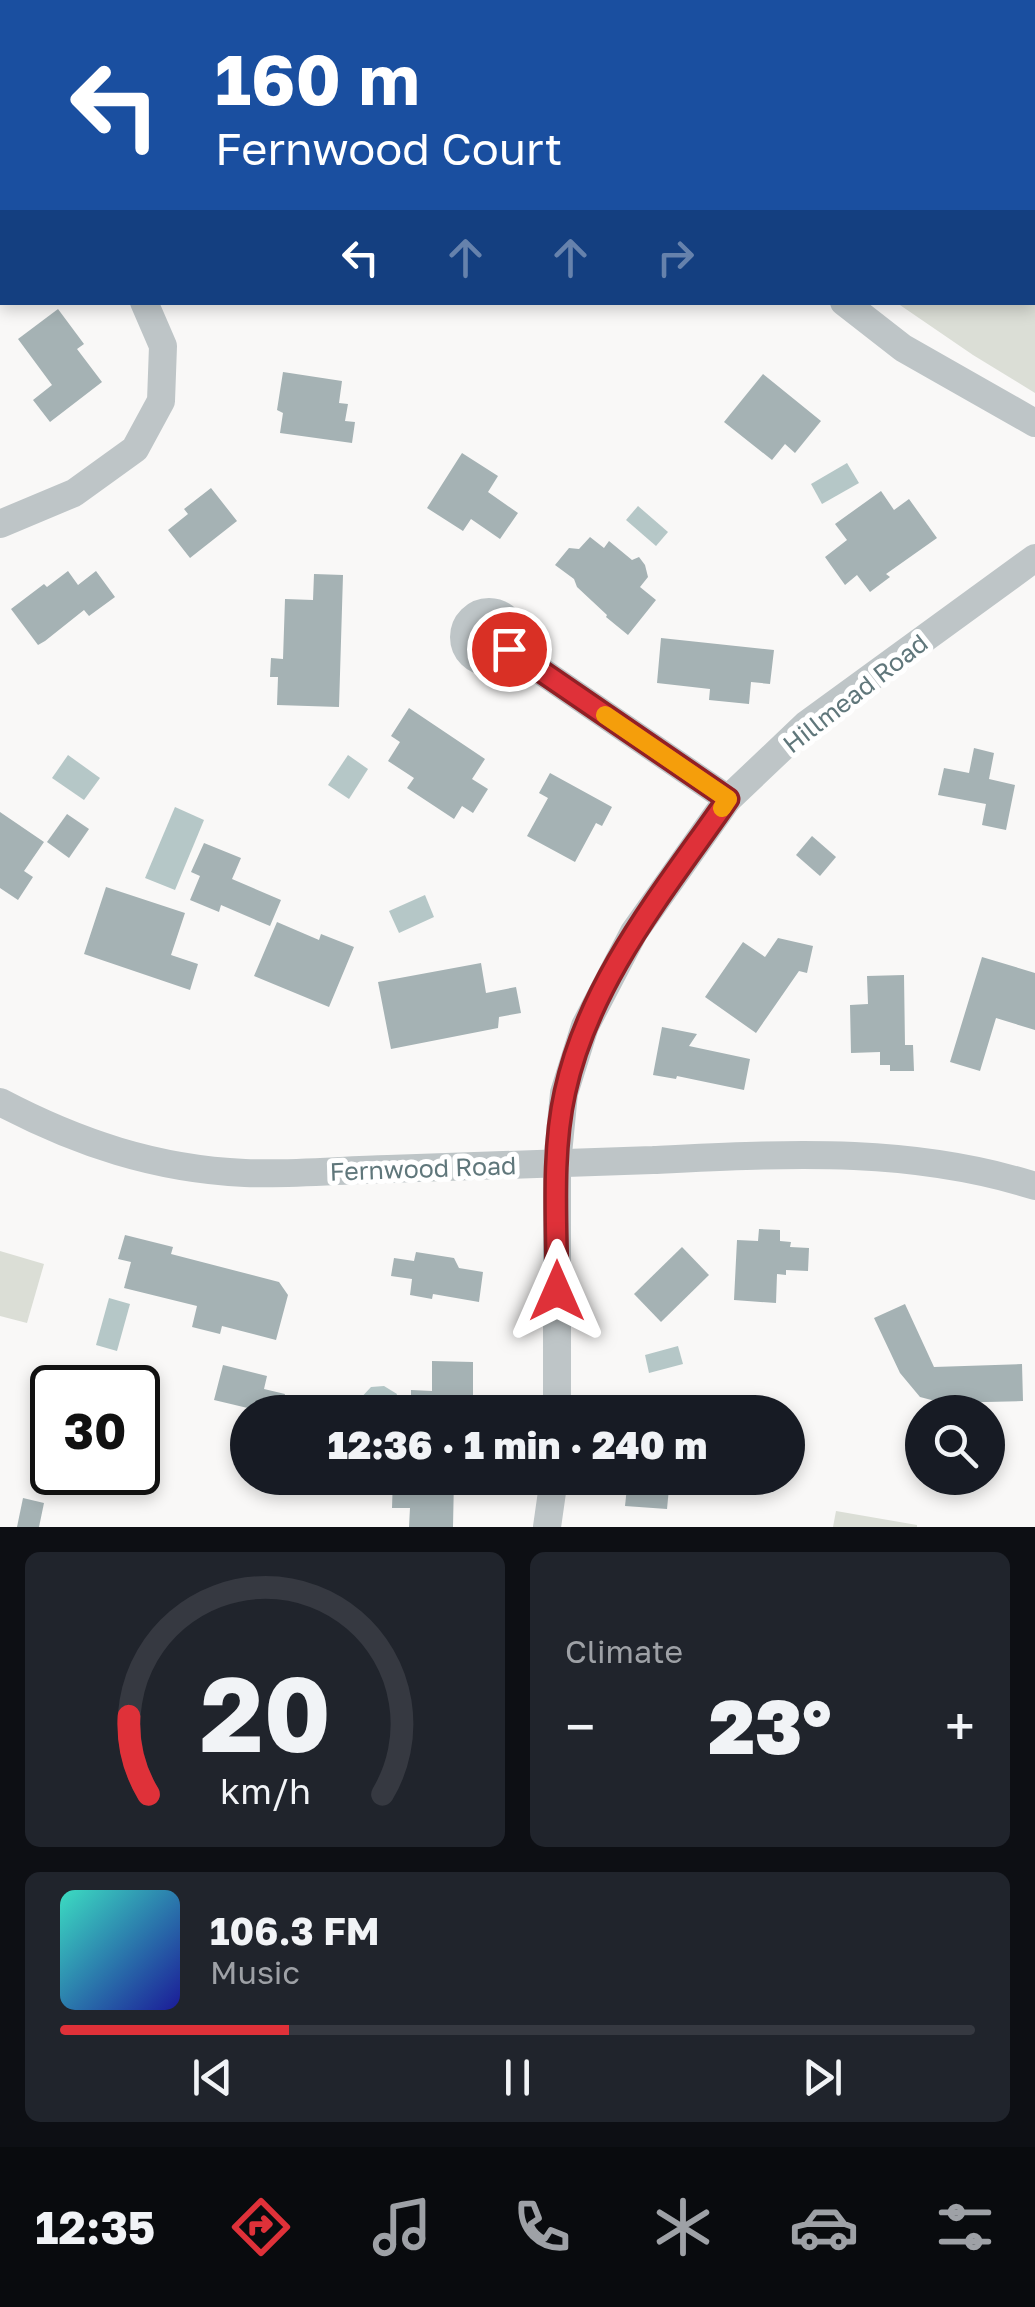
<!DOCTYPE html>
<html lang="en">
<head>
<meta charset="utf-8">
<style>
  :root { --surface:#171b24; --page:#20242c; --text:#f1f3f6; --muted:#9ea1a6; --line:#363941; --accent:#df3139 }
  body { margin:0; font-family:"Golos Text",sans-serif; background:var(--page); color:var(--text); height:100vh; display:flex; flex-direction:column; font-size:38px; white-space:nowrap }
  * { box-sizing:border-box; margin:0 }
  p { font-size:32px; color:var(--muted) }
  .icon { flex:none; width:55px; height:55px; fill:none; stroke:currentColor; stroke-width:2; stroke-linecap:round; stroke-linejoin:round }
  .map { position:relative; height:1527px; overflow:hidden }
  .drawer { display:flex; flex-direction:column; gap:25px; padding:25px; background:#0d0f14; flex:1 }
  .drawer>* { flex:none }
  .hud { position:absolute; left:0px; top:0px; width:1035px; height:305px; box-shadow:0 5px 15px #0003; background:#1a4fa0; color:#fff; overflow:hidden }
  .buttons { position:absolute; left:905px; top:1395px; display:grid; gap:20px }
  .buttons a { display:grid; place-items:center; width:100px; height:100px; border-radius:50%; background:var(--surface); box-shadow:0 5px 15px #0003; font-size:50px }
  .speed { position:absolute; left:30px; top:1365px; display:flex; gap:20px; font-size:50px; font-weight:700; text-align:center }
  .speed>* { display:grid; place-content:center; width:130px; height:130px; border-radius:50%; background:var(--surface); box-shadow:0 5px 15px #0003; line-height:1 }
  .speed .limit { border:5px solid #111; border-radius:15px; background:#fff; color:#111 }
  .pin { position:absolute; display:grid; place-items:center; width:85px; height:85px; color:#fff; margin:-42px; border:5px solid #fff; border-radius:50%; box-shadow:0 2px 10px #0007 }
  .me { position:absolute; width:110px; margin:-55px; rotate:0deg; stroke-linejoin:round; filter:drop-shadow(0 0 8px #0008) }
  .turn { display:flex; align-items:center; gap:35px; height:210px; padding:0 50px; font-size:45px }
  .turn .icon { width:130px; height:130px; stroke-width:2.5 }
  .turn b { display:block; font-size:70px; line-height:85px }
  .lanes { display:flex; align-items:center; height:95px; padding:0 50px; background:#0003; justify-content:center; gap:50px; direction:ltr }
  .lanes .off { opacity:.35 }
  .big { font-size:75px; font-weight:800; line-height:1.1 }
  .drawer .card { flex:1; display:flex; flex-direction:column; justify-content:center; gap:15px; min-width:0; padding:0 35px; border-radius:15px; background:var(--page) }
  .drawer .dial { align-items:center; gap:0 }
  .dial svg { height:260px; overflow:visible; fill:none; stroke:var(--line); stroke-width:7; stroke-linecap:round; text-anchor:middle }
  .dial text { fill:var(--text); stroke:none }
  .song { display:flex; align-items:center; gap:30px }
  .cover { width:120px; height:120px; border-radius:15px; background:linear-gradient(135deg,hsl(170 70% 55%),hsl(240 70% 35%)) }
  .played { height:10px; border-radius:5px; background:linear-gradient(90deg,var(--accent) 25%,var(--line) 25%) }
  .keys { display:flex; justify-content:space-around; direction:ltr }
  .heat { display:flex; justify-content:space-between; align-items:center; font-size:55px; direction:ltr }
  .drawer .tiles { flex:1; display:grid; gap:25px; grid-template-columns:1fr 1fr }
  .card:last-child { grid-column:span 2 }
  .trip { position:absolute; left:230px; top:1395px; width:575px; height:100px; border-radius:50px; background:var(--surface); box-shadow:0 5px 15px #0003; font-weight:800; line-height:100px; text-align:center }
  .tabs { display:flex; height:160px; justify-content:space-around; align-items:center; background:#090b0e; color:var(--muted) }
  .tabs .icon { width:70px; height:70px }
  .tabs .current { color:var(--accent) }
  .tabs b { font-size:45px; color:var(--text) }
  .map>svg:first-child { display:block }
  .green { fill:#dbded6 }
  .water { fill:#b5c7c7 }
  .building { fill:#a5b2b4 }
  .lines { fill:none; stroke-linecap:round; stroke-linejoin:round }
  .minor { stroke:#bec5c7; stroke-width:28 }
  .route-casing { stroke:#912025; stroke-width:25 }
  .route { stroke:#df3139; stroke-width:18 }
  .slow { stroke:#f59e0b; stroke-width:18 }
  .labels { text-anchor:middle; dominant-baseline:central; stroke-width:10; stroke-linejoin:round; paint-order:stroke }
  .street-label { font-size:25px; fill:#60777b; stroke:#fff }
</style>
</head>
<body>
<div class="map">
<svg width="1035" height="1527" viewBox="0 0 1035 1527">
  <rect width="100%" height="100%" fill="#f9f8f7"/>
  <g class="green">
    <path d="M 1033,203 L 1035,203 L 1035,393 L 973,355 L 897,303 L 1032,302 Z"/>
    <path d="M 0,1251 L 44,1264 L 27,1323 L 0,1316 Z"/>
    <path d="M 836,1511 L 917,1525 L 917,1527 L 833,1527 Z"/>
  </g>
  <g class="water">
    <path d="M 847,463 L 859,483 L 822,504 L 811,484 Z"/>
    <path d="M 638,506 L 668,532 L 656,546 L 626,520 Z"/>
    <path d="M 68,755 L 100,778 L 84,800 L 52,778 Z"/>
    <path d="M 348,755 L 368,769 L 349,799 L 328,785 Z"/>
    <path d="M 175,807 L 204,820 L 175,890 L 145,878 Z"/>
    <path d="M 425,895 L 434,917 L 399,933 L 389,911 Z"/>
    <path d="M 109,1298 L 130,1304 L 117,1351 L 96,1345 Z"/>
    <path d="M 678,1346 L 683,1364 L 649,1373 L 645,1355 Z"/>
    <path d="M 384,1386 L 397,1394 L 394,1403 L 383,1406 L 381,1412 L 366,1412 L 358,1401 L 371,1387 Z"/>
  </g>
  <g class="building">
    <path d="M 58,309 L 84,344 L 77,349 L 102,382 L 50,422 L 33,400 L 52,385 L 18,339 Z"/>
    <path d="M 283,372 L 342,381 L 339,403 L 348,404 L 345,421 L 355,422 L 352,443 L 280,433 L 283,413 L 277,410 Z"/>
    <path d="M 763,374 L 821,421 L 795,453 L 785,444 L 772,460 L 724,422 Z"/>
    <path d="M 462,453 L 498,476 L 488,492 L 518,513 L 500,539 L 471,519 L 463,531 L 427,508 Z"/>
    <path d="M 211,488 L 237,521 L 190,558 L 168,530 L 188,514 L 184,509 Z"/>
    <path d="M 881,491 L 894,510 L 909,499 L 937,538 L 886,574 L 890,577 L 870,592 L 857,575 L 845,585 L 825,557 L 847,540 L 835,524 Z"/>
    <path d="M 590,537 L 604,548 L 609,541 L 632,560 L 639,557 L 645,565 L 648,577 L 640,587 L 656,600 L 628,635 L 606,617 L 607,615 L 577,587 L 574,579 L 555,565 L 569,548 L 579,549 Z"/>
    <path d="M 68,571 L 78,585 L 96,571 L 115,597 L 89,616 L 84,610 L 45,641 L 38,645 L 11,609 L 44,584 L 47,587 Z"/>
    <path d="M 314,574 L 343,575 L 339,707 L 277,705 L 278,677 L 270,677 L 271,658 L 283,659 L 285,599 L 313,600 Z"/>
    <path d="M 661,638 L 774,650 L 770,684 L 751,682 L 749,704 L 709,700 L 710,689 L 657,683 Z"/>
    <path d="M 409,708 L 485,759 L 472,779 L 488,789 L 473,813 L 462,806 L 454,819 L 407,788 L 414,778 L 388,761 L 400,742 L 391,736 Z"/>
    <path d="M 974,748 L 994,753 L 989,779 L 1015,785 L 1006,830 L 982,825 L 986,804 L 938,795 L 944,768 L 969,773 Z"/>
    <path d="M 550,773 L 612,807 L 602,826 L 596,823 L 575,862 L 527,836 L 548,798 L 539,793 Z"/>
    <path d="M 0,812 L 44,842 L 24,871 L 33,877 L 18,900 L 0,888 Z"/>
    <path d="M 67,814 L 89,829 L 69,858 L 47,842 Z"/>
    <path d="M 812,836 L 836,857 L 820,876 L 796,855 Z"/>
    <path d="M 204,843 L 241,858 L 232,879 L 281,900 L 270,926 L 221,905 L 219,912 L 190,900 L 200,876 L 191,872 Z"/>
    <path d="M 106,887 L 185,913 L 171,955 L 198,964 L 190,990 L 84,954 Z"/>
    <path d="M 277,922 L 319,940 L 321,934 L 354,947 L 329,1007 L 254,976 Z"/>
    <path d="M 778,938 L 813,946 L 807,973 L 799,971 L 756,1033 L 705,997 L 743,942 L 765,957 Z"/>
    <path d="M 982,957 L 1035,973 L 1035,1030 L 996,1018 L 980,1071 L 950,1062 Z"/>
    <path d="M 481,963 L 486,993 L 516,987 L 521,1013 L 499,1017 L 498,1028 L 391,1049 L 378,982 Z"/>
    <path d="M 904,975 L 905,1045 L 913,1045 L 914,1071 L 890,1071 L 890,1065 L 880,1065 L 880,1052 L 851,1053 L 850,1005 L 868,1004 L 867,976 Z"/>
    <path d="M 662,1027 L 697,1034 L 689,1046 L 750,1059 L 744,1090 L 677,1076 L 676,1079 L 653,1075 Z"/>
    <path d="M 759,1229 L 780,1230 L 780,1241 L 791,1242 L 790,1247 L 809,1248 L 808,1271 L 786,1270 L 786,1275 L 777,1274 L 776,1303 L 734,1300 L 737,1240 L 758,1241 Z"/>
    <path d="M 125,1235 L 173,1247 L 171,1254 L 279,1282 L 288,1295 L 276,1340 L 222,1326 L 220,1334 L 192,1327 L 197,1306 L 124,1288 L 131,1262 L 118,1259 Z"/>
    <path d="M 682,1247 L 709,1275 L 661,1322 L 634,1294 Z"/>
    <path d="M 416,1252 L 454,1258 L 459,1268 L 483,1272 L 479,1302 L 433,1294 L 432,1299 L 410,1295 L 412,1279 L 391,1276 L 394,1258 L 414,1261 Z"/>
    <path d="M 905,1304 L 934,1367 L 1022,1364 L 1023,1401 L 943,1403 L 920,1397 L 900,1373 L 874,1318 Z"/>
    <path d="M 432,1361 L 473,1362 L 473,1398 L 445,1398 L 445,1412 L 411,1412 L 411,1390 L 432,1391 Z"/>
    <path d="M 223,1365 L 267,1376 L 264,1389 L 285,1394 L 280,1412 L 265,1412 L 214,1400 Z"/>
    <path d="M 393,1478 L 454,1478 L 453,1527 L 409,1527 L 410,1508 L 392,1508 Z"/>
    <path d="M 628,1478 L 670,1478 L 667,1509 L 625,1506 Z"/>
    <path d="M 23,1498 L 44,1503 L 39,1527 L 17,1527 Z"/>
  </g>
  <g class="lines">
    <g class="minor">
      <path d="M 514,0 L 516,2"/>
      <path d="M 0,211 L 2,212"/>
      <path d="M 844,302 L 903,348 L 1035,423"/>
      <path d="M 0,524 L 74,493 L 135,449 L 161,401 L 163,346 L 144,302"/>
      <circle cx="489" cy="637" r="25"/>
      <path d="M 509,649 L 728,799"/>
      <path d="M 0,1102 C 78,1143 156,1169 245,1173 C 292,1175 341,1170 388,1169 C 477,1166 565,1163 653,1160 C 784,1154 908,1146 1035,1186"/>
      <path d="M 557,1412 L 557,1164 L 564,1093 L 585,1026 L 634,932 L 728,799 L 807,724 L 1035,558"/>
      <path d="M 547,1527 L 554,1478"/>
    </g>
  </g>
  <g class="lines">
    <defs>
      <path id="route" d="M 509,649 L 728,799 C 665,890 589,981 565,1092 C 551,1154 557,1227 557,1291"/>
    </defs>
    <use href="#route" class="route-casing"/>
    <use href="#route" class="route"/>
    <path class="slow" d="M 605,715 L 728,799 L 722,808"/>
  </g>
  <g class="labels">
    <g class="street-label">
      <text transform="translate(855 693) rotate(-38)">Hillmead Road</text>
      <text transform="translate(423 1168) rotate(-2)">Fernwood Road</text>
    </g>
  </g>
</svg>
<div class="buttons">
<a><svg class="icon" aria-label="search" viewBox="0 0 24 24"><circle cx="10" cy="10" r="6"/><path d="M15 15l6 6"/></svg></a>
</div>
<div class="speed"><div class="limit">30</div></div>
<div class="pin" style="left:509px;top:649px;background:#d93025"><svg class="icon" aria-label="arrive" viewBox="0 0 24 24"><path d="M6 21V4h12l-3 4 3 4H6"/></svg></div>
<svg class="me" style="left:557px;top:1291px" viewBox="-20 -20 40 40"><path d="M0-17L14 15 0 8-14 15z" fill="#df3139" stroke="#fff" stroke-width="4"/></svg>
<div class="trip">12:36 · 1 min · 240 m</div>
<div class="hud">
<div class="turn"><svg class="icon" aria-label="left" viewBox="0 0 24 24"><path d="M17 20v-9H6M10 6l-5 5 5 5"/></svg><div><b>160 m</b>Fernwood Court</div></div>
<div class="lanes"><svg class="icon" aria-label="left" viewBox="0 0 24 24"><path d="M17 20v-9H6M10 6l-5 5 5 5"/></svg><svg class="icon off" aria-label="ahead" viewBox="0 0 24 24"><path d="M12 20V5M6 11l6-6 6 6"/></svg><svg class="icon off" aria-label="ahead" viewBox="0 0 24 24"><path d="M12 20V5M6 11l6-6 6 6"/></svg><svg class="icon off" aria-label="right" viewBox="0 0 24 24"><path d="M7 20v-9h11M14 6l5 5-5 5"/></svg></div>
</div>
</div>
<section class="drawer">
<div class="tiles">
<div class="card dial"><svg viewBox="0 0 100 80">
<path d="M14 69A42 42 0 1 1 86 69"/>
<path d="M14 69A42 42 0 0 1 8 45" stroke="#df3139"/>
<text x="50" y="56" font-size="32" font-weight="700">20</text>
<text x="50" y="72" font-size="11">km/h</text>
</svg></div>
<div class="card"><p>Climate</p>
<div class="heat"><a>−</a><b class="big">23°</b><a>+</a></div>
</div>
<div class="card">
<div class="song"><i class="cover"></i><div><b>106.3 FM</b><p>Music</p></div></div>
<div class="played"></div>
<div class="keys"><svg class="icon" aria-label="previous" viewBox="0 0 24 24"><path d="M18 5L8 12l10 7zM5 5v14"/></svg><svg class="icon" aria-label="pause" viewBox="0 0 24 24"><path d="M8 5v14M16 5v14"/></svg><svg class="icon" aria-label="next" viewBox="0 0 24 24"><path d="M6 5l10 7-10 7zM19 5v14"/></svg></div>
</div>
</div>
</section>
<nav class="tabs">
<b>12:35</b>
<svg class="icon current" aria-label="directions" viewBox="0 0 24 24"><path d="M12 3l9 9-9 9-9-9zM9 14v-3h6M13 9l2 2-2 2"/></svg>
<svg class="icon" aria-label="music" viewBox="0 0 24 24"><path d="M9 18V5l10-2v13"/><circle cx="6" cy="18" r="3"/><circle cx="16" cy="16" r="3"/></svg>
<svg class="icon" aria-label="phone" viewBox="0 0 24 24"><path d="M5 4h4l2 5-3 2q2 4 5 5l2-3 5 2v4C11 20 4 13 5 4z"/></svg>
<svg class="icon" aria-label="climate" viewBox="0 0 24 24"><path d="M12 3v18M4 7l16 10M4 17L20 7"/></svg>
<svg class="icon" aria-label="car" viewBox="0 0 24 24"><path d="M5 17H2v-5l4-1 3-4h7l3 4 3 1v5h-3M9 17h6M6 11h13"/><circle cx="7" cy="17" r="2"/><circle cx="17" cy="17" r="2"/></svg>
<svg class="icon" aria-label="filters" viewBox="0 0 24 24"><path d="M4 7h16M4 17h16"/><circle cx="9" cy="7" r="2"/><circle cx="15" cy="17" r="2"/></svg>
</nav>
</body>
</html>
